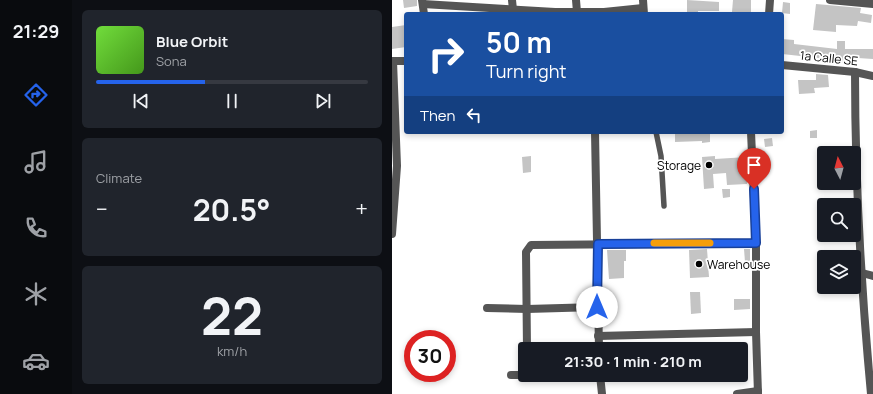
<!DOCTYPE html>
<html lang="en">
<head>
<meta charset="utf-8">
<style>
  :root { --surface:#171b24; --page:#20242c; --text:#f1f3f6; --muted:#9ea1a6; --line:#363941; --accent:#2563eb }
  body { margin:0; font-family:Manrope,sans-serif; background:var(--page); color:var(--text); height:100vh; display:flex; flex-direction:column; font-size:15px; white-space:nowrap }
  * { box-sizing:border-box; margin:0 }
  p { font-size:13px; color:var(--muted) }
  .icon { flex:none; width:22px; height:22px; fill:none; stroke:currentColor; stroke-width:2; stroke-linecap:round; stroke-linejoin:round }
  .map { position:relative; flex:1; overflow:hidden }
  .drawer { display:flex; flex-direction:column; gap:10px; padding:10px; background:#0d0f14; width:320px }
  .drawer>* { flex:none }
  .hud { position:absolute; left:12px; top:12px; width:380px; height:122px; border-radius:4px; box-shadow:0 2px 6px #0003; background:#1a4fa0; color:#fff; overflow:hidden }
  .needle { width:26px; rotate:354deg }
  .buttons { position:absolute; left:425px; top:146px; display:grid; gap:8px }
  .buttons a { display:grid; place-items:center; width:44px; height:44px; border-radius:4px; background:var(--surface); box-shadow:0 2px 6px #0003; font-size:20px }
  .speed { position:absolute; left:12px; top:330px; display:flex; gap:8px; font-size:20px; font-weight:700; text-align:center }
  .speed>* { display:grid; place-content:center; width:52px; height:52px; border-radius:50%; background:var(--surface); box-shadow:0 2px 6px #0003; line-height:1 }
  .speed .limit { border:6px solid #d22; background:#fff; color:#111 }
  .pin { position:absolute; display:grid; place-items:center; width:34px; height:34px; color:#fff; margin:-41px -17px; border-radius:50% 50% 50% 0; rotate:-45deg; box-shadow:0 0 4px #0007 }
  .pin .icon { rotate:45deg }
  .me { position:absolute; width:44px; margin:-22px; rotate:0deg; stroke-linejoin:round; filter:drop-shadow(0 0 3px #0008) }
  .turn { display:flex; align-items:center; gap:14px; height:84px; padding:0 16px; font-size:18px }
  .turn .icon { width:52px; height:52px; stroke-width:2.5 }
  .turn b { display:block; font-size:28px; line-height:34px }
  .then { display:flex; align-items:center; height:38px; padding:0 16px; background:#0003; gap:8px; font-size:15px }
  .big { font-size:30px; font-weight:700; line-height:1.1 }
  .drawer .widget { flex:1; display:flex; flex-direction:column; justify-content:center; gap:6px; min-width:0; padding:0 14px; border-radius:6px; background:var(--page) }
  .drawer .dial { align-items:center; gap:0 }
  .dial b { font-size:52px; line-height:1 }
  .song { display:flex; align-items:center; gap:12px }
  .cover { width:48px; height:48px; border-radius:6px; background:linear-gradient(135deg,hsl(100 70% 55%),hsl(100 70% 35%)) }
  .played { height:4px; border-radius:2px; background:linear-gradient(90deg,var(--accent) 40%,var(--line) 40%) }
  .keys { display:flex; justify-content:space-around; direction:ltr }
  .heat { display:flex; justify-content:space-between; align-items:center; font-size:22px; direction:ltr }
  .trip { position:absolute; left:126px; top:342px; width:230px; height:40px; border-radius:4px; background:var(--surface); box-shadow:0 2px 6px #0003; font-weight:700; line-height:40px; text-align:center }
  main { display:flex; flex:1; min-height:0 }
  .dock { display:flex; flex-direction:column; width:72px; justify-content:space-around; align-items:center; background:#090b0e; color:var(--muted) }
  .dock .icon { width:28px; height:28px }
  .dock .current { color:var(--accent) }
  .dock b { font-size:18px; color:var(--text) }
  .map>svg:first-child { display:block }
  .building { fill:#c4c4c4 }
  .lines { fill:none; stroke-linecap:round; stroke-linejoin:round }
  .service { stroke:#555; stroke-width:5.5 }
  .minor { stroke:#555; stroke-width:8 }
  .route-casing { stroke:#184099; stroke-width:10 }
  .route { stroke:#2563eb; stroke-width:7 }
  .slow { stroke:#f59e0b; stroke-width:7 }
  .poi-dot { fill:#000; stroke:#fff; stroke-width:1.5 }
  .labels { text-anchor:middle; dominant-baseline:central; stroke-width:3.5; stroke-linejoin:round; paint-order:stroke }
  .street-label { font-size:12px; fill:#000; stroke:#fff }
  .poi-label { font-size:12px; fill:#000; stroke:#fff; text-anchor:end }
</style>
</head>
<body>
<main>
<nav class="dock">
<b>21:29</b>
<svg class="icon current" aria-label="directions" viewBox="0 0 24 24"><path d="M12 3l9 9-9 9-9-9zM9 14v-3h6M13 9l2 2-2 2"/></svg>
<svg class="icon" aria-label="music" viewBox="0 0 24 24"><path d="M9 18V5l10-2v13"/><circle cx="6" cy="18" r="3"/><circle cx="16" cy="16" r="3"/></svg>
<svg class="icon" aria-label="phone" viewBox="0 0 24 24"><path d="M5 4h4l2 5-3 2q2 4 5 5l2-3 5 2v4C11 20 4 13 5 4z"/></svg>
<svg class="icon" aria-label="climate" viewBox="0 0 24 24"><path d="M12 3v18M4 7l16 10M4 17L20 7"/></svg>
<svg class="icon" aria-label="car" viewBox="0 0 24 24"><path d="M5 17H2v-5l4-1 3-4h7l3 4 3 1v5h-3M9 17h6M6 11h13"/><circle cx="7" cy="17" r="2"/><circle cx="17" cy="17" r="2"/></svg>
</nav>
<section class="drawer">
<div class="widget">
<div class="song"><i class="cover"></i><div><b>Blue Orbit</b><p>Sona</p></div></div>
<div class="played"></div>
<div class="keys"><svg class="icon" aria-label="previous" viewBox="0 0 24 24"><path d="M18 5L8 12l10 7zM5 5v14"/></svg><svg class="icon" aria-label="pause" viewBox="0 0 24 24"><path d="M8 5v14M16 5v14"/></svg><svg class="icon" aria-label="next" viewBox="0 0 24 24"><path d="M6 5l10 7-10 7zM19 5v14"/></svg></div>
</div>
<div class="widget"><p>Climate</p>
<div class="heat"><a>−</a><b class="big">20.5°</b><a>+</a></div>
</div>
<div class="widget dial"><b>22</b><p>km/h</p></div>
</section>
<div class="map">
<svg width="481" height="394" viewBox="0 0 481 394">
  <rect width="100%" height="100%" fill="#fff"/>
  <g class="building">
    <path d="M 11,0 L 25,0 L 25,6 L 12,8 Z"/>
    <path d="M 295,0 L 327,2 L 327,11 L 306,11 L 306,14 L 295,14 Z"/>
    <path d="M 341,0 L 359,0 L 359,12 L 340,12 Z"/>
    <path d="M 391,2 L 398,3 L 398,14 L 390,13 Z"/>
    <path d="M 424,4 L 469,8 L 468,13 L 480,15 L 479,23 L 466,21 L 465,26 L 444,25 L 444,32 L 421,30 Z"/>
    <path d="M 14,25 L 14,47 L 0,49 L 0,27 Z"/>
    <path d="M 390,39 L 402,40 L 402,44 L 445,49 L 445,41 L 453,41 L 453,49 L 481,49 L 481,59 L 466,58 L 466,62 L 452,61 L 452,63 L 444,62 L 445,60 L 390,54 Z"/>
    <path d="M 424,74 L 436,75 L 437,87 L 422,88 L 423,93 L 407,94 L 406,80 L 424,80 Z"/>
    <path d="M 425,130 L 425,138 L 418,138 L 418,131 Z"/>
    <path d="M 283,132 L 305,132 L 305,134 L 318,133 L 318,142 L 310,143 L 310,141 L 283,142 Z"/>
    <path d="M 380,138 L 381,146 L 373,147 L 372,139 Z"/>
    <path d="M 139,156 L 139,172 L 131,173 L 130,157 Z"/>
    <path d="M 323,156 L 323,159 L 355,157 L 355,184 L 335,185 L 334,173 L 321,174 L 322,188 L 312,189 L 310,157 Z"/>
    <path d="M 330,189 L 338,189 L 338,197 L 331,198 Z"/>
    <path d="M 315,249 L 317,277 L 298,278 L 297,250 Z"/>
    <path d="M 352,249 L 358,249 L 358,262 L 353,262 Z"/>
    <path d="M 215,250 L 234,250 L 234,261 L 232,261 L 232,278 L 217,279 Z"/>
    <path d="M 298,292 L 308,292 L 309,313 L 299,314 Z"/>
    <path d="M 342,299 L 358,299 L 358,309 L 342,310 Z"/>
  </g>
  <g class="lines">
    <path class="service" d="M 264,132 L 269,156 L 272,206"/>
    <g class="minor">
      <path d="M 30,0 L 32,14"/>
      <path d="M 120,0 L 121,10"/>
      <path d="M 184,0 L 185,12"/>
      <path d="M 251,0 L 252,14"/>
      <path d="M 438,0 L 481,4"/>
      <path d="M 31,4 L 163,12 L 212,12 L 251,8"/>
      <path d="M 377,14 L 378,0"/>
      <path d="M 0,61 L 14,61"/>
      <path d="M 390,65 L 463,72 L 481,76"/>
      <path d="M 463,72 C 463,180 469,287 479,394"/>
      <path d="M 203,132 L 207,349"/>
      <path d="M 359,132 L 364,243 L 364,332 L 366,394"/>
      <path d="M 0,234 L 5,166 L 1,61"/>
      <path d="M 470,273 L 481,276"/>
      <path d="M 95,308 L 135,309 L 205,307"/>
      <path d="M 206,336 L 364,332"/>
      <path d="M 135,349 L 134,252 L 139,245 L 364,243"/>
      <path d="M 119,375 L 134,375"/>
      <path d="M 208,375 L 210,394"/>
      <path d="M 345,394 L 366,391"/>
    </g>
  </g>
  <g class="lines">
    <defs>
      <path id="route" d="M 205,307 L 206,244 L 364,243 L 362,189"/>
    </defs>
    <use href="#route" class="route-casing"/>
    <use href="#route" class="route"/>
    <path class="slow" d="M 262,243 L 318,243"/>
  </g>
  <g class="poi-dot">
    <circle cx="317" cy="165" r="4"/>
    <circle cx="307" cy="264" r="4"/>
  </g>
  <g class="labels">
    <g class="street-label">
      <text transform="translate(437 58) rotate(6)">1a Calle SE</text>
    </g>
    <g class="poi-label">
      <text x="309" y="165">Storage</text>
      <text x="315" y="264" text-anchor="start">Warehouse</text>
    </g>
  </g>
</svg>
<div class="buttons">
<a><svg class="needle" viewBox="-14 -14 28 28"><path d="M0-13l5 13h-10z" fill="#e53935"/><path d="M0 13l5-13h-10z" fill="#9ea1a6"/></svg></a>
<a><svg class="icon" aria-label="search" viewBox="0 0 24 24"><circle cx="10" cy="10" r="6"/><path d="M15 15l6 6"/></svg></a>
<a><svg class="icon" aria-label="layers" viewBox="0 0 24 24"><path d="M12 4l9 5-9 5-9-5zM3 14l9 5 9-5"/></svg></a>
</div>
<div class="speed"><div class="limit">30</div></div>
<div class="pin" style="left:362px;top:189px;background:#d93025"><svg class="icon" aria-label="arrive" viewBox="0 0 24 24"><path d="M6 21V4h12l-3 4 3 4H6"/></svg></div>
<svg class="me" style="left:205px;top:307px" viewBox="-20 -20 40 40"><circle r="19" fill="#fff"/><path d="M0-13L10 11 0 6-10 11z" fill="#2563eb"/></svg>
<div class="trip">21:30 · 1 min · 210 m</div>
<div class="hud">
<div class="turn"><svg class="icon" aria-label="right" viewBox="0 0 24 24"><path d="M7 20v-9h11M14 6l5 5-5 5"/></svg><div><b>50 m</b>Turn right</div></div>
<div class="then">Then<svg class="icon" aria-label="left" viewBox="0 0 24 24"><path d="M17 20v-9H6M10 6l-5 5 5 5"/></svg></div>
</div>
</div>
</main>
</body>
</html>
